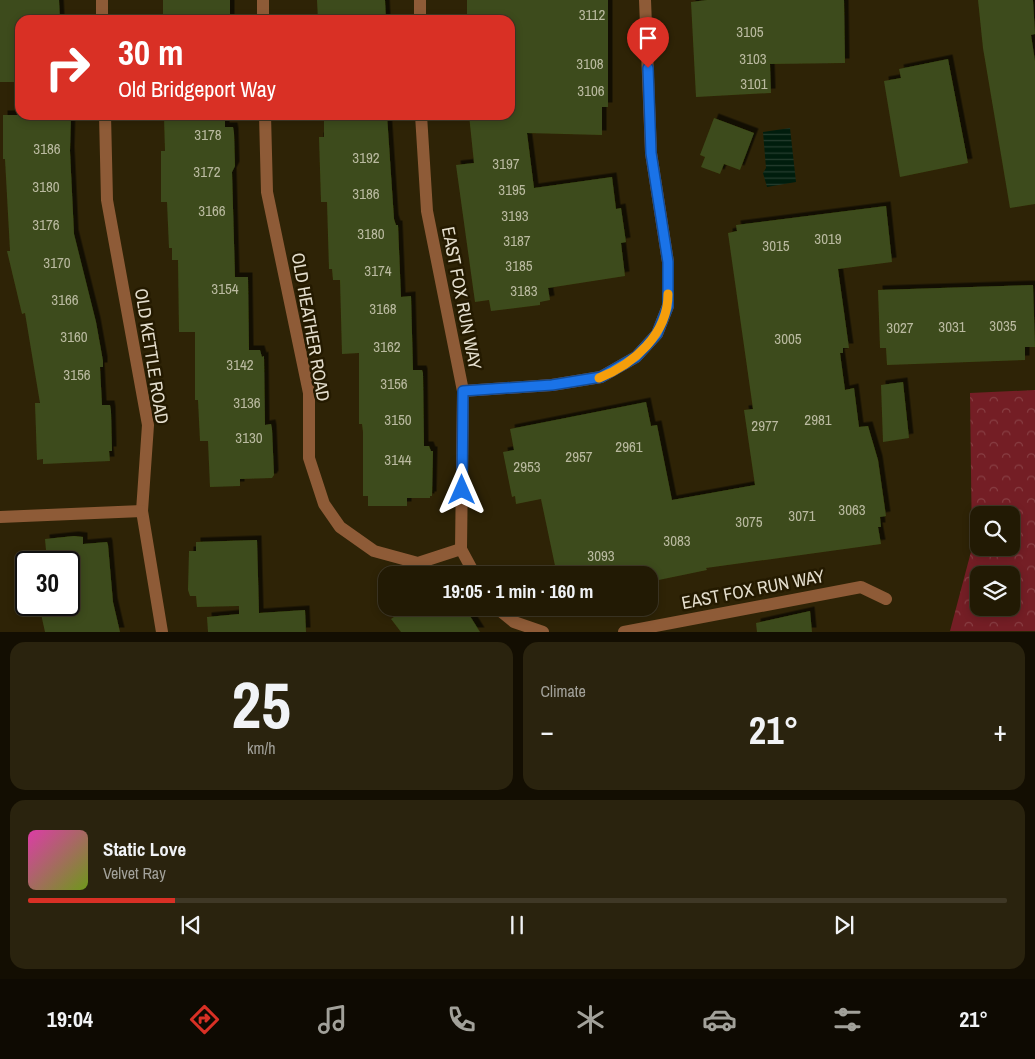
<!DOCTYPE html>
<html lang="en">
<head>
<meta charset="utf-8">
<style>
  :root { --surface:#221a04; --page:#2a230e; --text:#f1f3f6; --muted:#a2a19a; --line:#3f3826; --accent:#d93025 }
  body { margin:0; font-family:"Archivo Narrow",sans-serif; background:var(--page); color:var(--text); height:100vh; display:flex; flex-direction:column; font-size:19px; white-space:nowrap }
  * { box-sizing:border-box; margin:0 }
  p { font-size:16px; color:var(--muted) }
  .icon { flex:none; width:28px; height:28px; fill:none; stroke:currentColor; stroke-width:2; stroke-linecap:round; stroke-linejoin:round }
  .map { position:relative; height:632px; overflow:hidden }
  .details { display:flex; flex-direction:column; gap:10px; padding:10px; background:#130e02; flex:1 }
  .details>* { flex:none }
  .top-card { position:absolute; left:15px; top:15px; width:500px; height:105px; border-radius:15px; box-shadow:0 2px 8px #0003,0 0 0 1px var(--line); background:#d93025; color:#fff; overflow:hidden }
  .buttons { position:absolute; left:970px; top:506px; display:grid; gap:10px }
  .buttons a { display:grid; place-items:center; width:50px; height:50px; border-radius:10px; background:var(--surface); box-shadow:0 2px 8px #0003,0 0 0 1px var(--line); font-size:25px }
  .speed { position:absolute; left:15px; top:551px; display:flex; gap:10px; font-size:25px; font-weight:700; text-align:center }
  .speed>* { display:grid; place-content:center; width:65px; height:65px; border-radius:50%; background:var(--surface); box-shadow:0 2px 8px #0003,0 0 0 1px var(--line); line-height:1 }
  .speed .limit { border:2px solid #111; border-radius:8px; background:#fff; color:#111 }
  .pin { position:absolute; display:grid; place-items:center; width:42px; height:42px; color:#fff; margin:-51px -21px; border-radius:50% 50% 50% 0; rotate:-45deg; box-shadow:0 0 5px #0007 }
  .pin .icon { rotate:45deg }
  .me { position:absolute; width:55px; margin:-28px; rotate:0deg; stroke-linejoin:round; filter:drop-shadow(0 0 4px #0008) }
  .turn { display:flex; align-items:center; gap:18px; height:105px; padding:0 20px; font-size:22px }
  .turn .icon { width:65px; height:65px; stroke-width:2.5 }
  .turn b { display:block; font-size:35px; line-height:42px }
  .big { font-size:38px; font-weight:700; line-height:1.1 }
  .details .widget { flex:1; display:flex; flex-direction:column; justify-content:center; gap:8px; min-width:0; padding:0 18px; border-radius:15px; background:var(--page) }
  .details .dial { align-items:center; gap:0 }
  .dial b { font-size:65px; line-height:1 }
  .song { display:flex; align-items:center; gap:15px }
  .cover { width:60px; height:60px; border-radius:8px; background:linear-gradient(135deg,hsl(320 70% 55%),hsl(80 70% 35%)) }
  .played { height:5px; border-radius:2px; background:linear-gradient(90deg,var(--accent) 15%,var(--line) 15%) }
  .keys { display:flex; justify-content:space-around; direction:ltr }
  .heat { display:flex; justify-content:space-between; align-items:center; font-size:28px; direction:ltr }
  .details .tiles { flex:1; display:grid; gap:10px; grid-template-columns:1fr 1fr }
  .widget:last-child { grid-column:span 2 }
  .trip { position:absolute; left:378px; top:566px; width:280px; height:50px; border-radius:15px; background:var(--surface); box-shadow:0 2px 8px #0003,0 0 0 1px var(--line); font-weight:700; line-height:50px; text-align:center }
  .tabs { display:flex; height:80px; justify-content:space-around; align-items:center; background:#0e0a02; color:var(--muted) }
  .tabs .icon { width:35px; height:35px }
  .tabs .selected { color:var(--accent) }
  .tabs b { font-size:22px; color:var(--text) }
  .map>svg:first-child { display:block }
  .forest { fill:url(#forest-crowns); fill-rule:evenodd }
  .water { fill:url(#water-rules) }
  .building { fill:#3d4c1a; filter:url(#shadow) }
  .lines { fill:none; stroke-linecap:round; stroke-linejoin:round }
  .street { stroke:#8e5b37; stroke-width:12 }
  .route-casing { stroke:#114b97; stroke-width:12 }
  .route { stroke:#1a73e8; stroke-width:9 }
  .slow { stroke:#f59e0b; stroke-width:9 }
  .labels { text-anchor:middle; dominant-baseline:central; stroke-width:5; stroke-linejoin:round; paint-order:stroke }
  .number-label { font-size:15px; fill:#babaa0 }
  .street-label { font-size:18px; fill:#e4decd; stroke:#241a00 }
</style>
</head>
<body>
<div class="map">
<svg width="1035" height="632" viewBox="0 0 1035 632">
  <defs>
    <pattern id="forest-crowns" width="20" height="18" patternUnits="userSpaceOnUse" patternTransform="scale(1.25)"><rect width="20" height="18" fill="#741e25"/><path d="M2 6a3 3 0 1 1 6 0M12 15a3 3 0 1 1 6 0" fill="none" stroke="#883e43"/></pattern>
    <pattern id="water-rules" width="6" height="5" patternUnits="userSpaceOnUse" patternTransform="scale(1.25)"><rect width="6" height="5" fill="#001d0d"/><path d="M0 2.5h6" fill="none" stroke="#253d2f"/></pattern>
    <filter id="shadow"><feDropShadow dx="4.5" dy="-4.5" stdDeviation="0" flood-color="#0009"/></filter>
  </defs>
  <rect width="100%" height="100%" fill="#2e2306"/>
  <path class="forest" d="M 1035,390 L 1035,631 L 950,631 L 972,548 L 970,393 ZM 979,515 L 1011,515 L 1011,548 L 979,548 ZM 979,575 L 1011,575 L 1011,608 L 979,608 Z"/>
  <path class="water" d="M 790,128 L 796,182 L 767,187 L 763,173 L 766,168 L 763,132 Z"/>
  <g class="building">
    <path d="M 0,0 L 59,0 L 60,20 L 20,20 L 20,82 L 0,82 Z"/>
    <rect x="163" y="0" width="67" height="20"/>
    <path d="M 317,0 L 385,0 L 386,20 L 318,20 Z"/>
    <path d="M 467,0 L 608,0 L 608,107 L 602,107 L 602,135 L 527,133 L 534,188 L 612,177 L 616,209 L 621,208 L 626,242 L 621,243 L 625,276 L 548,288 L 550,300 L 540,302 L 540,305 L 491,311 L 489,300 L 475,302 L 456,165 L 474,163 L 469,115 L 510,115 L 510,20 L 467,20 Z"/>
    <path d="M 707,0 L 844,0 L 845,63 L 770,64 L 771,93 L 696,97 L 691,2 Z"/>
    <path d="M 978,0 L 1033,0 L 1035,34 L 1031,35 L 1035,61 L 1035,204 L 1010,208 L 983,48 Z"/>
    <path d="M 948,59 L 968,163 L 900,177 L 884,81 L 901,78 L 899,69 Z"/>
    <path d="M 3,115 L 71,115 L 70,151 L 74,234 L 96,322 L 103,361 L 103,367 L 100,367 L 102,405 L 110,405 L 111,411 L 112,451 L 109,451 L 110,461 L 43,464 L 43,459 L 37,460 L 35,403 L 40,403 L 25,313 L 22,314 L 7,251 L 10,251 L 5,159 L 3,159 Z"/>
    <path d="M 225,115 L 225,127 L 233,127 L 234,133 L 235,166 L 232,172 L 235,277 L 248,277 L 249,350 L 260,350 L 262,357 L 264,356 L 265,425 L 271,424 L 272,429 L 274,475 L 272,478 L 240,479 L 240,486 L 210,487 L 208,441 L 200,441 L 198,400 L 195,400 L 195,332 L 179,332 L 178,260 L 172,260 L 172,248 L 169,248 L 167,202 L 161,202 L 161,151 L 165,151 L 164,117 Z"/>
    <path d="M 324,115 L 387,115 L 394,219 L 396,225 L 398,225 L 401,297 L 411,296 L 413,370 L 422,370 L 423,373 L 424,446 L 429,446 L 431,451 L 433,451 L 432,496 L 430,496 L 430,498 L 407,498 L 407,506 L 368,506 L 368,496 L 363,496 L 363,432 L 362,424 L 359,424 L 359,353 L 342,354 L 340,280 L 333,280 L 332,269 L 329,269 L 327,202 L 321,202 L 319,137 L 324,137 Z"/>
    <path d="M 714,118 L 754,133 L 740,170 L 724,164 L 720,174 L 701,167 L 705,157 L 700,155 Z"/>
    <path d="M 886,206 L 892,262 L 838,269 L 849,348 L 843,348 L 843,353 L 840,353 L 845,390 L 854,388 L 859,427 L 868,426 L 878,460 L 886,516 L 880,517 L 881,527 L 878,527 L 881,544 L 706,568 L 707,570 L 649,582 L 649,575 L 557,575 L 541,499 L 516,504 L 515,496 L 512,497 L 503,452 L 514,450 L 510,429 L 646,402 L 651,426 L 657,425 L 672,500 L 755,485 L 744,410 L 753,409 L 728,233 L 737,231 L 736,225 Z"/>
    <path d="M 1033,285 L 1035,347 L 1025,347 L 1025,360 L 887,365 L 886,348 L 880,348 L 878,290 Z"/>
    <path d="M 903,382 L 909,438 L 883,442 L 881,385 Z"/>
    <path d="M 74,536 L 83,537 L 83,544 L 107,542 L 108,545 L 113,602 L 120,632 L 45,632 L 39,605 L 69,605 L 69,562 L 47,562 L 45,539 Z"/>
    <path d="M 257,540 L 259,613 L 305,610 L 306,632 L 208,632 L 207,617 L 239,614 L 239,606 L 197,607 L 196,596 L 190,596 L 188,590 L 189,551 L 196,551 L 196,542 Z"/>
    <path d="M 407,608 L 465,608 L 480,632 L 401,632 L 391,619 Z"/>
    <path d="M 810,611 L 812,632 L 757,632 L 756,623 Z"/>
  </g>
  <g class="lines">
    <g class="street">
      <path d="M 102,0 L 102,20"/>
      <path d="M 263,0 L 263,20"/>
      <path d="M 420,0 L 420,20"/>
      <path d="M 105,115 L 107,200 L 148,425 L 142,511 L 162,632"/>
      <path d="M 265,115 L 267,192 L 309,393 L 309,458 L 324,504 L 340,527 L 374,551 L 418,563 L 461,549"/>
      <path d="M 421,115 L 427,211 L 463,391 L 461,549 L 475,575"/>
      <path d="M 463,391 L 552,385 L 601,377 L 636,357 L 657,334 L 668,306 L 668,262 L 651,153 L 645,0"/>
      <path d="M 0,517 L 142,511"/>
      <path d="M 497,608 L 514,622 L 543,632"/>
      <path d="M 624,632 L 861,587 L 886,599"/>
    </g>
  </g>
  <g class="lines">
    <defs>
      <path id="route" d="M 462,490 L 463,391 L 552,385 L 601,377 L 636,357 L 657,334 L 668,306 L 668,262 L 651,153 L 648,68"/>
    </defs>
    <use href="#route" class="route-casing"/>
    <use href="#route" class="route"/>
    <path class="slow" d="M 599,378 C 634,364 668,334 668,294"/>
  </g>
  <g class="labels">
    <g class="number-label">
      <text x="592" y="14">3112</text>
      <text x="750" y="31">3105</text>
      <text x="753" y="58">3103</text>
      <text x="590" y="63">3108</text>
      <text x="754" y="83">3101</text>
      <text x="591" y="90">3106</text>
      <text x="208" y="134">3178</text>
      <text x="47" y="148">3186</text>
      <text x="366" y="157">3192</text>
      <text x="506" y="163">3197</text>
      <text x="207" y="171">3172</text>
      <text x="46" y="186">3180</text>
      <text x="512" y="189">3195</text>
      <text x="366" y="193">3186</text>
      <text x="212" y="210">3166</text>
      <text x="515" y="215">3193</text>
      <text x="46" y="224">3176</text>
      <text x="371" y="233">3180</text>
      <text x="828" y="238">3019</text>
      <text x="517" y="240">3187</text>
      <text x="776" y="245">3015</text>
      <text x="57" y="262">3170</text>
      <text x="519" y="265">3185</text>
      <text x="378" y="270">3174</text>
      <text x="225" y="288">3154</text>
      <text x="524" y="290">3183</text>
      <text x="65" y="299">3166</text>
      <text x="383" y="308">3168</text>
      <text x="1003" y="325">3035</text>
      <text x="952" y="326">3031</text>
      <text x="900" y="327">3027</text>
      <text x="74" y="336">3160</text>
      <text x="788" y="338">3005</text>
      <text x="387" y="346">3162</text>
      <text x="240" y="364">3142</text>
      <text x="77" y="374">3156</text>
      <text x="394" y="383">3156</text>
      <text x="247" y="402">3136</text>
      <text x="398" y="419">3150</text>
      <text x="818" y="419">2981</text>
      <text x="765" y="425">2977</text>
      <text x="249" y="437">3130</text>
      <text x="629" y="446">2961</text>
      <text x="579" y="456">2957</text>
      <text x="398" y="459">3144</text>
      <text x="527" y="466">2953</text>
      <text x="852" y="509">3063</text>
      <text x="802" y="515">3071</text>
      <text x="749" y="521">3075</text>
      <text x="677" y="540">3083</text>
      <text x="601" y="555">3093</text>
    </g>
    <g class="street-label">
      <text transform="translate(462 298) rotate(79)">EAST FOX RUN WAY</text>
      <text transform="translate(311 327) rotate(80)">OLD HEATHER ROAD</text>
      <text transform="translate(152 356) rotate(81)">OLD KETTLE ROAD</text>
      <text transform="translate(753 589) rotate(-11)">EAST FOX RUN WAY</text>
    </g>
  </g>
</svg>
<div class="buttons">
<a><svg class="icon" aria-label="search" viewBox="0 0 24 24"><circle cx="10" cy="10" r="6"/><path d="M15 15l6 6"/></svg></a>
<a><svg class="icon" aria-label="layers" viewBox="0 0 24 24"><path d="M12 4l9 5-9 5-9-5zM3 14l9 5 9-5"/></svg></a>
</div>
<div class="speed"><div class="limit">30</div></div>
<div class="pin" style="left:648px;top:68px;background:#d93025"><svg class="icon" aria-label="arrive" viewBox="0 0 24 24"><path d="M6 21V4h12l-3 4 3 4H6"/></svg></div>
<svg class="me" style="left:462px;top:490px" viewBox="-20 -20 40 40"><path d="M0-17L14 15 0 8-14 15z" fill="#1a73e8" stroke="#fff" stroke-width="4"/></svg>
<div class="trip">19:05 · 1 min · 160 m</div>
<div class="top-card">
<div class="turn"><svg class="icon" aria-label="right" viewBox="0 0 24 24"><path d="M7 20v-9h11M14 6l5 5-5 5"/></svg><div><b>30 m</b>Old Bridgeport Way</div></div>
</div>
</div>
<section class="details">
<div class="tiles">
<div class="widget dial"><b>25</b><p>km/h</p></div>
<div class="widget"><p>Climate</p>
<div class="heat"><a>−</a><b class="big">21°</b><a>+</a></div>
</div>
<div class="widget">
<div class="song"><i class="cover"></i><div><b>Static Love</b><p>Velvet Ray</p></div></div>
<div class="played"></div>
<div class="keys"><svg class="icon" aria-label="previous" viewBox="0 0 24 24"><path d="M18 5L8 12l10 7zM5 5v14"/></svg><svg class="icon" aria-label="pause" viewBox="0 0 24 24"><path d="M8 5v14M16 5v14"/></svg><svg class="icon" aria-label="next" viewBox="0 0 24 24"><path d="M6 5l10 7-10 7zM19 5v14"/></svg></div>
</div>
</div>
</section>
<nav class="tabs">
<b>19:04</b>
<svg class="icon selected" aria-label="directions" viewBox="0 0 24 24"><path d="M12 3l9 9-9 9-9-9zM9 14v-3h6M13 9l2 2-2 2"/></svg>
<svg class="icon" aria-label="music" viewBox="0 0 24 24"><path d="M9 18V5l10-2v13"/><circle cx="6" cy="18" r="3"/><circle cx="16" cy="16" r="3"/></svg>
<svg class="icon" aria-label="phone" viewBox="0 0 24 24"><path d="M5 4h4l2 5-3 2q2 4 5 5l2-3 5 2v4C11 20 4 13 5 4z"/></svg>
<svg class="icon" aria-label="climate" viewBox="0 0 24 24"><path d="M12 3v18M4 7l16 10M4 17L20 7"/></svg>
<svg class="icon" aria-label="car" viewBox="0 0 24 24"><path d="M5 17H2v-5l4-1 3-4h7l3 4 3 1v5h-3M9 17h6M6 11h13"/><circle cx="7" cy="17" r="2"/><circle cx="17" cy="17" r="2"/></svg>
<svg class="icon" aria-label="filters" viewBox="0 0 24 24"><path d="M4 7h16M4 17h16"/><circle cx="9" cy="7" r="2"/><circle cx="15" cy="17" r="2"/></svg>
<b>21°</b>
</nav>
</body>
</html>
